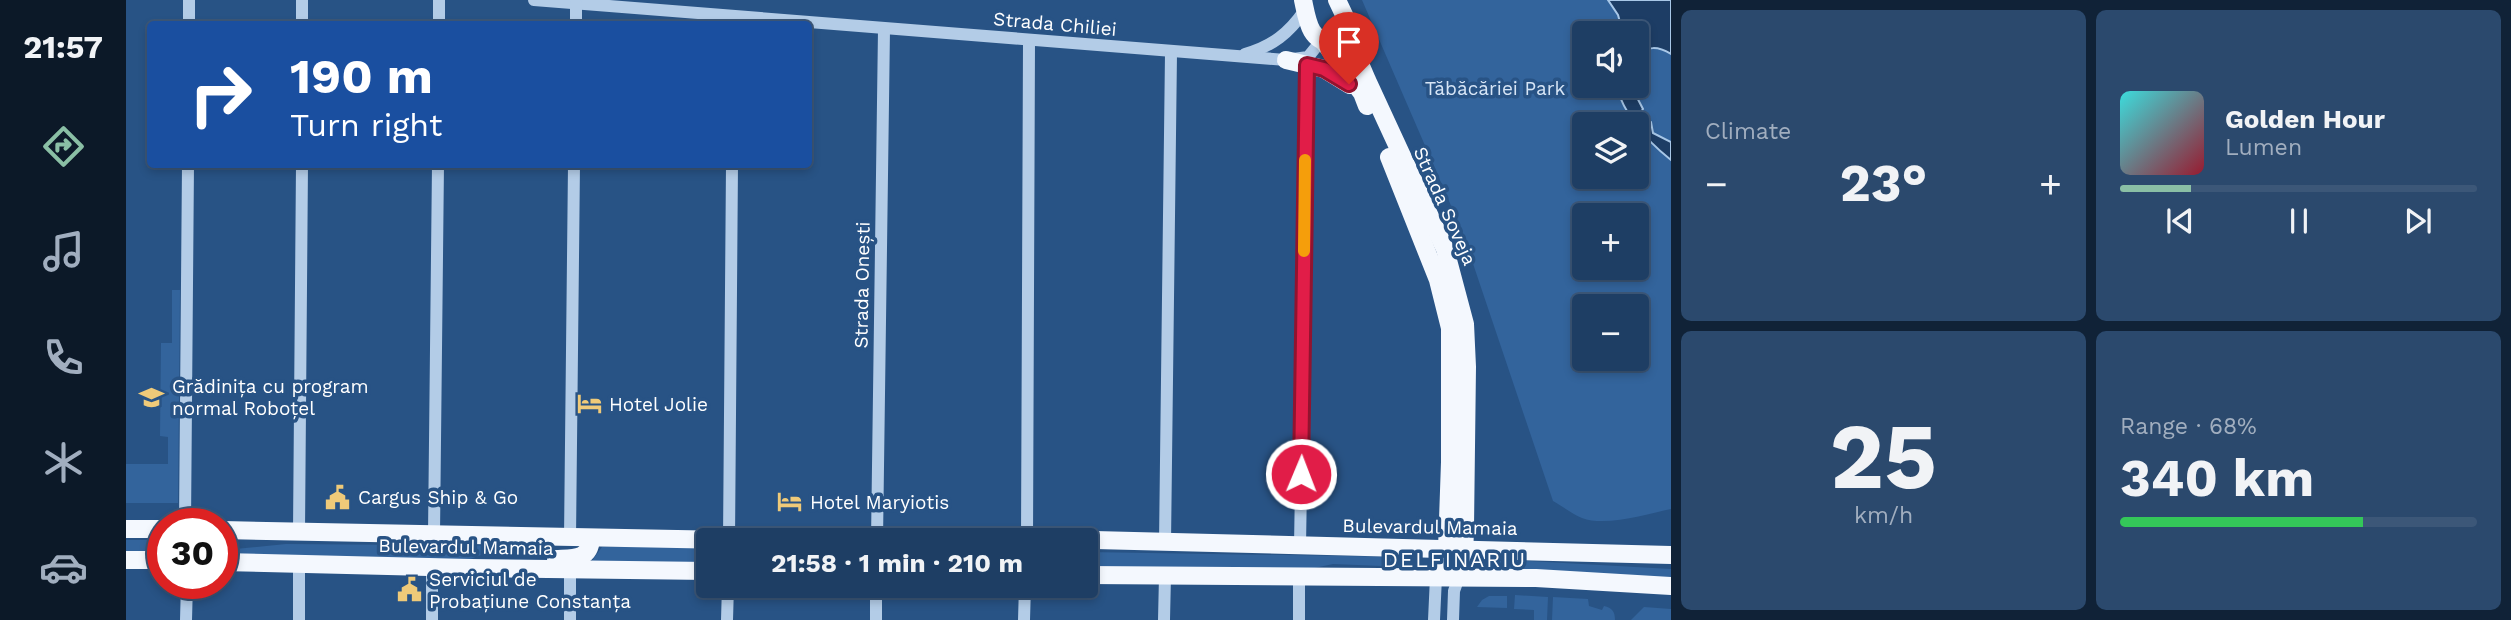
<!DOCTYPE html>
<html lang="en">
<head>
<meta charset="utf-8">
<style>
  :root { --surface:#1e3e64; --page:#2b496d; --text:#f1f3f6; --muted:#a1aebf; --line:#3c5778; --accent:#8abfa5 }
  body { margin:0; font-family:"Work Sans",sans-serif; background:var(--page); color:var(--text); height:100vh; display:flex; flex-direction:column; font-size:26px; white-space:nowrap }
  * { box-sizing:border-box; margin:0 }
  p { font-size:23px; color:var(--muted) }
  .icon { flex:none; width:38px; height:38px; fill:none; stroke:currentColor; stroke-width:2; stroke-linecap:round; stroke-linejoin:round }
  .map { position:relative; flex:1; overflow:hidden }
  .drawer { display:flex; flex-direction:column; gap:10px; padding:10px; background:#102237; width:840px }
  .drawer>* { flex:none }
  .hud { position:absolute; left:21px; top:21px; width:665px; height:147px; border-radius:7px; box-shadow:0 4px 10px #0003,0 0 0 2px var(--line); background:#1a4fa0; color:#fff; overflow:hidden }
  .fabs { position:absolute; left:1446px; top:21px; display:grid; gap:14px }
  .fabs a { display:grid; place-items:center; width:77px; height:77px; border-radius:7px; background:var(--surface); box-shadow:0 4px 10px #0003,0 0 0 2px var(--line); font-size:35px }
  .speed { position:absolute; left:21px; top:508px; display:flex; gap:14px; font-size:35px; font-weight:700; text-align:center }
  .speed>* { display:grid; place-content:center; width:91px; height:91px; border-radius:50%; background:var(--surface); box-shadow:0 4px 10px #0003,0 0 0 2px var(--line); line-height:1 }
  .speed .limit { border:10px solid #d22; background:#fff; color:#111 }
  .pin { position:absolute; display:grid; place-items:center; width:60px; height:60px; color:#fff; margin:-72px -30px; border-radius:50% 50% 50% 0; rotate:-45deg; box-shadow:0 0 7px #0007 }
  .pin .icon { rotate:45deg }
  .me { position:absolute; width:77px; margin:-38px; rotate:1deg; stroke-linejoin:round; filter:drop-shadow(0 0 5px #0008) }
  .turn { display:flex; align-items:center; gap:24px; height:147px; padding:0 28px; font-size:32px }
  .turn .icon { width:91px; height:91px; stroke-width:2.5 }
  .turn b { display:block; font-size:49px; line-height:60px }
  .big { font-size:52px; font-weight:700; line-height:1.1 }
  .drawer .widget { flex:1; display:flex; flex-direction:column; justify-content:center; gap:10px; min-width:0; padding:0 24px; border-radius:10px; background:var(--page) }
  .drawer .dial { align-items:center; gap:0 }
  .dial b { font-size:91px; line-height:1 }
  .song { display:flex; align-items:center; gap:21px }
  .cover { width:84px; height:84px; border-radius:10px; background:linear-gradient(135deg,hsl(180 70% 55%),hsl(350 70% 35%)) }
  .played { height:7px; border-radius:4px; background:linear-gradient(90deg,var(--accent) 20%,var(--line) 20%) }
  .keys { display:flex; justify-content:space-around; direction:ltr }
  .heat { display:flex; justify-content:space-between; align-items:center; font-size:38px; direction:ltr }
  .charge { height:10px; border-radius:5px; background:linear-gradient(90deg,#34c759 68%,var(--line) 0) }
  .drawer .tiles { flex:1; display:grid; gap:10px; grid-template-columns:repeat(2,1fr) }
  .trip { position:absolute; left:570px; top:528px; width:402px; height:70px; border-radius:7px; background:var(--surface); box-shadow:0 4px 10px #0003,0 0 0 2px var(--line); font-weight:700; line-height:70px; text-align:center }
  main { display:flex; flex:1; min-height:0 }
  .tab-bar { display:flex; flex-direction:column; width:126px; justify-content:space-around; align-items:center; background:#0c1928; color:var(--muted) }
  .tab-bar .icon { width:49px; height:49px }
  .tab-bar .on { color:var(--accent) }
  .tab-bar b { font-size:32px; color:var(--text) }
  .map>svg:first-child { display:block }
  .green { fill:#33649c; fill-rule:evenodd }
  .water { fill:#1d3d65; stroke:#a8c7e7; stroke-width:2 }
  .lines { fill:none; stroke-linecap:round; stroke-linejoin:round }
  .minor { stroke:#b3cce7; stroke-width:12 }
  .major { stroke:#f4f8fe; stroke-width:18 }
  .route-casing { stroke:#92132f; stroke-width:18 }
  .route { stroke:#e11d48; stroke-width:12 }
  .slow { stroke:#f59e0b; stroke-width:12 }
  .labels { text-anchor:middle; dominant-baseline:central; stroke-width:7; stroke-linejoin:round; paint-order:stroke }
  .street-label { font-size:19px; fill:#fff; stroke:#285385 }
  .park-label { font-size:19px; fill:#d6e5f6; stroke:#285385 }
  .poi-label { font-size:19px; fill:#fff; stroke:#285385; text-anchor:start }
  .neighbourhood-label { font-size:21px; letter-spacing:2px; fill:#fff; stroke:#285385 }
</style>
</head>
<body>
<main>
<nav class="tab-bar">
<b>21:57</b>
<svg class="icon on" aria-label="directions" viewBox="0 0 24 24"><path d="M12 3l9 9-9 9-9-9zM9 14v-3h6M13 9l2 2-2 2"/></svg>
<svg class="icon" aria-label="music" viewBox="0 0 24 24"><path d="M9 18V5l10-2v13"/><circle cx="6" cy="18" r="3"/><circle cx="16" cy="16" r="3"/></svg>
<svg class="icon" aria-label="phone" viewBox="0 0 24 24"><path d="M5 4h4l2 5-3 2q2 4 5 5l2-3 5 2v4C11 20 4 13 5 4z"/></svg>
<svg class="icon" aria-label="climate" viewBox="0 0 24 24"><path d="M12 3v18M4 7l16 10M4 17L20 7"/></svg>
<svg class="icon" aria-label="car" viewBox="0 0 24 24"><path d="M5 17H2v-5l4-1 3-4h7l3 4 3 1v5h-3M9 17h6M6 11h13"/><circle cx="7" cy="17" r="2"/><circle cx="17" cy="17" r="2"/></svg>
</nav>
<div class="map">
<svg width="1545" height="620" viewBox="0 0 1545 620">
  <rect width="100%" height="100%" fill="#285385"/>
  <g class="green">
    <path d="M 1236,0 L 1545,0 L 1545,509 C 1521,514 1480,527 1456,518 C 1446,514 1436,506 1427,501 L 1336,231 ZM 1458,33 L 1510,33 L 1510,86 L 1458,86 ZM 1458,124 L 1510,124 L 1510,177 L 1458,177 ZM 1458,215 L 1510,215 L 1510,268 L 1458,268 ZM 1458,306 L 1510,306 L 1510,359 L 1458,359 Z"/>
    <path d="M 46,290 L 54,290 L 52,503 L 0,503 L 0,464 L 42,464 L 42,437 L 34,436 L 35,343 L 46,343 Z"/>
    <rect x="0" y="540" width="37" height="13"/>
    <path d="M 160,544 L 429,546 L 422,553 L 355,555 L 342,560 L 96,555 L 96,552 L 99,550 Z"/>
    <path d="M 476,547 L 583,547 L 583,563 L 465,562 Z"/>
    <path d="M 961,552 L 1281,557 L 1280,567 L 1207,564 L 1170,572 L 961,566 Z"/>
    <path d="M 1368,559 L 1545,569 L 1545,580 L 1368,571 Z"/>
    <path d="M 1389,595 L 1422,597 L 1421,620 L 1408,620 L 1408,610 L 1388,609 Z"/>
    <path d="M 1363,596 L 1381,596 L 1381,608 L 1351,607 L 1356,600 Z"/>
    <path d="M 1427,597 L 1462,599 L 1463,606 L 1476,610 L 1478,606 C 1486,608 1489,611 1489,620 L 1426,620 Z"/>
    <path d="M 1518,607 L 1545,609 L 1545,620 L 1505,620 Z"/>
  </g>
  <g class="water">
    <path d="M 1482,0 L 1545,0 L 1545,54 C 1532,46 1522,46 1510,55 L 1510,33 L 1497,33 L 1492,15 Z"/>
    <path d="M 1490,86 L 1505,86 L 1517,109 L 1511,117 L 1514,120 L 1525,122 L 1527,133 L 1545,142 L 1545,160 C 1521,141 1499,116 1490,86 Z"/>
  </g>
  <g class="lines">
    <g class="minor">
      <path d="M 408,0 L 1160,60 L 1182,57 L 1195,41"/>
      <path d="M 63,24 L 63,0"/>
      <path d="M 176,24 L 176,0"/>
      <path d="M 313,24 L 313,0"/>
      <path d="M 450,24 L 450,4"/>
      <path d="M 1119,54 C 1147,46 1163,33 1179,10"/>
      <path d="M 59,523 L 62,164"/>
      <path d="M 173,531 L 176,164"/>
      <path d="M 308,534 L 312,164"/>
      <path d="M 444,538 L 448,164"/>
      <path d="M 901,539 L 903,42"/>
      <path d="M 603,540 L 606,164"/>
      <path d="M 751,540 L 758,29"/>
      <path d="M 1039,543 L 1045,53"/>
      <path d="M 1174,546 L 1182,59"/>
      <path d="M 60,620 L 61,583"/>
      <path d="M 173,620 L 173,563"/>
      <path d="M 306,620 L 306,567"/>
      <path d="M 444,620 L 444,570"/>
      <path d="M 601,620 L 602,586"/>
      <path d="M 750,620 L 750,586"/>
      <path d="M 898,620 L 899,586"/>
      <path d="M 1038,620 L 1039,576"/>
      <path d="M 1173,620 L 1173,577"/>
      <path d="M 1308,620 L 1310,577"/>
      <path d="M 1327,620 L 1328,591 L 1333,577"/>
    </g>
    <g class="major">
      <path d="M 1177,0 C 1181,18 1183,43 1207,42"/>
      <path d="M 1211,0 L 1220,19 L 1223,38 L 1241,80 L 1319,249 L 1339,324 L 1341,367 L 1339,527 L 1338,562 L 1333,577"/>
      <path d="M 1198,42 L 1236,93 L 1241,106"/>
      <path d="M 1160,60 L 1198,69 L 1224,85"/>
      <path d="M 1263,157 L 1312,280 L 1324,328 L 1324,462 L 1321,549 L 1311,570 L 1310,577"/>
      <path d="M 0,529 L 37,529"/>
      <path d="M 96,530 L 603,540 L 855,537 L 1545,555"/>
      <path d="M 430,559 C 448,558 464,560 465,538"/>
      <path d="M 0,560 L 37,560"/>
      <path d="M 96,562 L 344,568 L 583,571"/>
      <path d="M 961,575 L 1410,578 L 1545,586"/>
    </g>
  </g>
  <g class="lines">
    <defs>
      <path id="route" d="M 1175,474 L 1181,65 L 1198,69 L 1223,84"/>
    </defs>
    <use href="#route" class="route-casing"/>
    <use href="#route" class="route"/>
    <path class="slow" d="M 1178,251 L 1179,160"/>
  </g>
  <defs>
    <symbol id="school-bare" viewBox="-9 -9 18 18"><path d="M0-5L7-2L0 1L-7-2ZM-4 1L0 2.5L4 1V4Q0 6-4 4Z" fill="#efca79" stroke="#285385" stroke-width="2.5" paint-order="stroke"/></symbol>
    <symbol id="hotel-bare" viewBox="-9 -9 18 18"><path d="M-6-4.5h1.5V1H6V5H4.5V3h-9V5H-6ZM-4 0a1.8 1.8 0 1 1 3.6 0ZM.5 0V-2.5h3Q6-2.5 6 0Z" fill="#efca79" stroke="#285385" stroke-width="2.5" paint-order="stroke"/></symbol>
    <symbol id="civic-bare" viewBox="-9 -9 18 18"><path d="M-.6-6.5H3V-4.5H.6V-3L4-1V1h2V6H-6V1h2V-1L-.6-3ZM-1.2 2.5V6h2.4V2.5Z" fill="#efca79" stroke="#285385" stroke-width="2.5" paint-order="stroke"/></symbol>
  </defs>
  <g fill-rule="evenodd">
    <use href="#school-bare" x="8" y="380" width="35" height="35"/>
    <use href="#hotel-bare" x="446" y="386" width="35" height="35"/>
    <use href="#civic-bare" x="194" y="480" width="35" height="35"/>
    <use href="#hotel-bare" x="646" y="484" width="35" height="35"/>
    <use href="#civic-bare" x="266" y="572" width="35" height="35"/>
  </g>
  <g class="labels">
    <g class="street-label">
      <text transform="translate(929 24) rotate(5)">Strada Chiliei</text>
      <text transform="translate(1319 206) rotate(66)">Strada Soveja</text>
      <text transform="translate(736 285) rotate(-89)">Strada Onești</text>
      <text transform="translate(1304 527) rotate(1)">Bulevardul Mamaia</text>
      <text transform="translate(340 547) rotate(1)">Bulevardul Mamaia</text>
    </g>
    <g class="park-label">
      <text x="1369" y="88">Tăbăcăriei Park</text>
    </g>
    <g class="poi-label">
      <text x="46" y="386">Grădinița cu program<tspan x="46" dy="22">normal Roboțel</tspan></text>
      <text x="483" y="404">Hotel Jolie</text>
      <text x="232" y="497">Cargus Ship &amp; Go</text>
      <text x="684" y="502">Hotel Maryiotis</text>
      <text x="303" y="579">Serviciul de<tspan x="303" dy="22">Probațiune Constanța</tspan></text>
    </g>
    <g class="neighbourhood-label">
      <text x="1329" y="559">DELFINARIU</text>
    </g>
  </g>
</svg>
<div class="fabs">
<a><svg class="icon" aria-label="sound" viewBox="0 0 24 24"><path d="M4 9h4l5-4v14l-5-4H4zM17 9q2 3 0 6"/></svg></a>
<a><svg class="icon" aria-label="layers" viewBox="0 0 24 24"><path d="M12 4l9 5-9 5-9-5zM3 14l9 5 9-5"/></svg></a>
<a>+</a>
<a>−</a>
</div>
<div class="speed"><div class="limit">30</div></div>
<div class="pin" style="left:1223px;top:84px;background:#d93025"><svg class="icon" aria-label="arrive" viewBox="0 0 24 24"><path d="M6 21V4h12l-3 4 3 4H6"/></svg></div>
<svg class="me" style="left:1175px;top:474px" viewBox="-20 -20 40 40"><circle r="17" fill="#e11d48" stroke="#fff" stroke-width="3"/><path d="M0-11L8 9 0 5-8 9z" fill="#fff"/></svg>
<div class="trip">21:58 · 1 min · 210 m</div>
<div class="hud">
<div class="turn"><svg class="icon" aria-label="right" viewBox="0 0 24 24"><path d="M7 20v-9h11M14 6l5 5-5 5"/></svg><div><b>190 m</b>Turn right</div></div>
</div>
</div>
<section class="drawer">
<div class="tiles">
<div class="widget"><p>Climate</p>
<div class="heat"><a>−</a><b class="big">23°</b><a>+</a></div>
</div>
<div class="widget">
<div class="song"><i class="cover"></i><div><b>Golden Hour</b><p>Lumen</p></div></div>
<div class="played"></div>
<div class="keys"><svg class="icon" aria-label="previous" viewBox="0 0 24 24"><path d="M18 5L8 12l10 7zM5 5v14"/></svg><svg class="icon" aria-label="pause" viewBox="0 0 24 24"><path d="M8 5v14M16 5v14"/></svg><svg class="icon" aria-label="next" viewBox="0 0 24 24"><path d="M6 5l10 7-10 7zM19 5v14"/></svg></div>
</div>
<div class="widget dial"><b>25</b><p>km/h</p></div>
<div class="widget"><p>Range · 68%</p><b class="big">340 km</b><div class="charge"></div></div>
</div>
</section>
</main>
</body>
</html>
